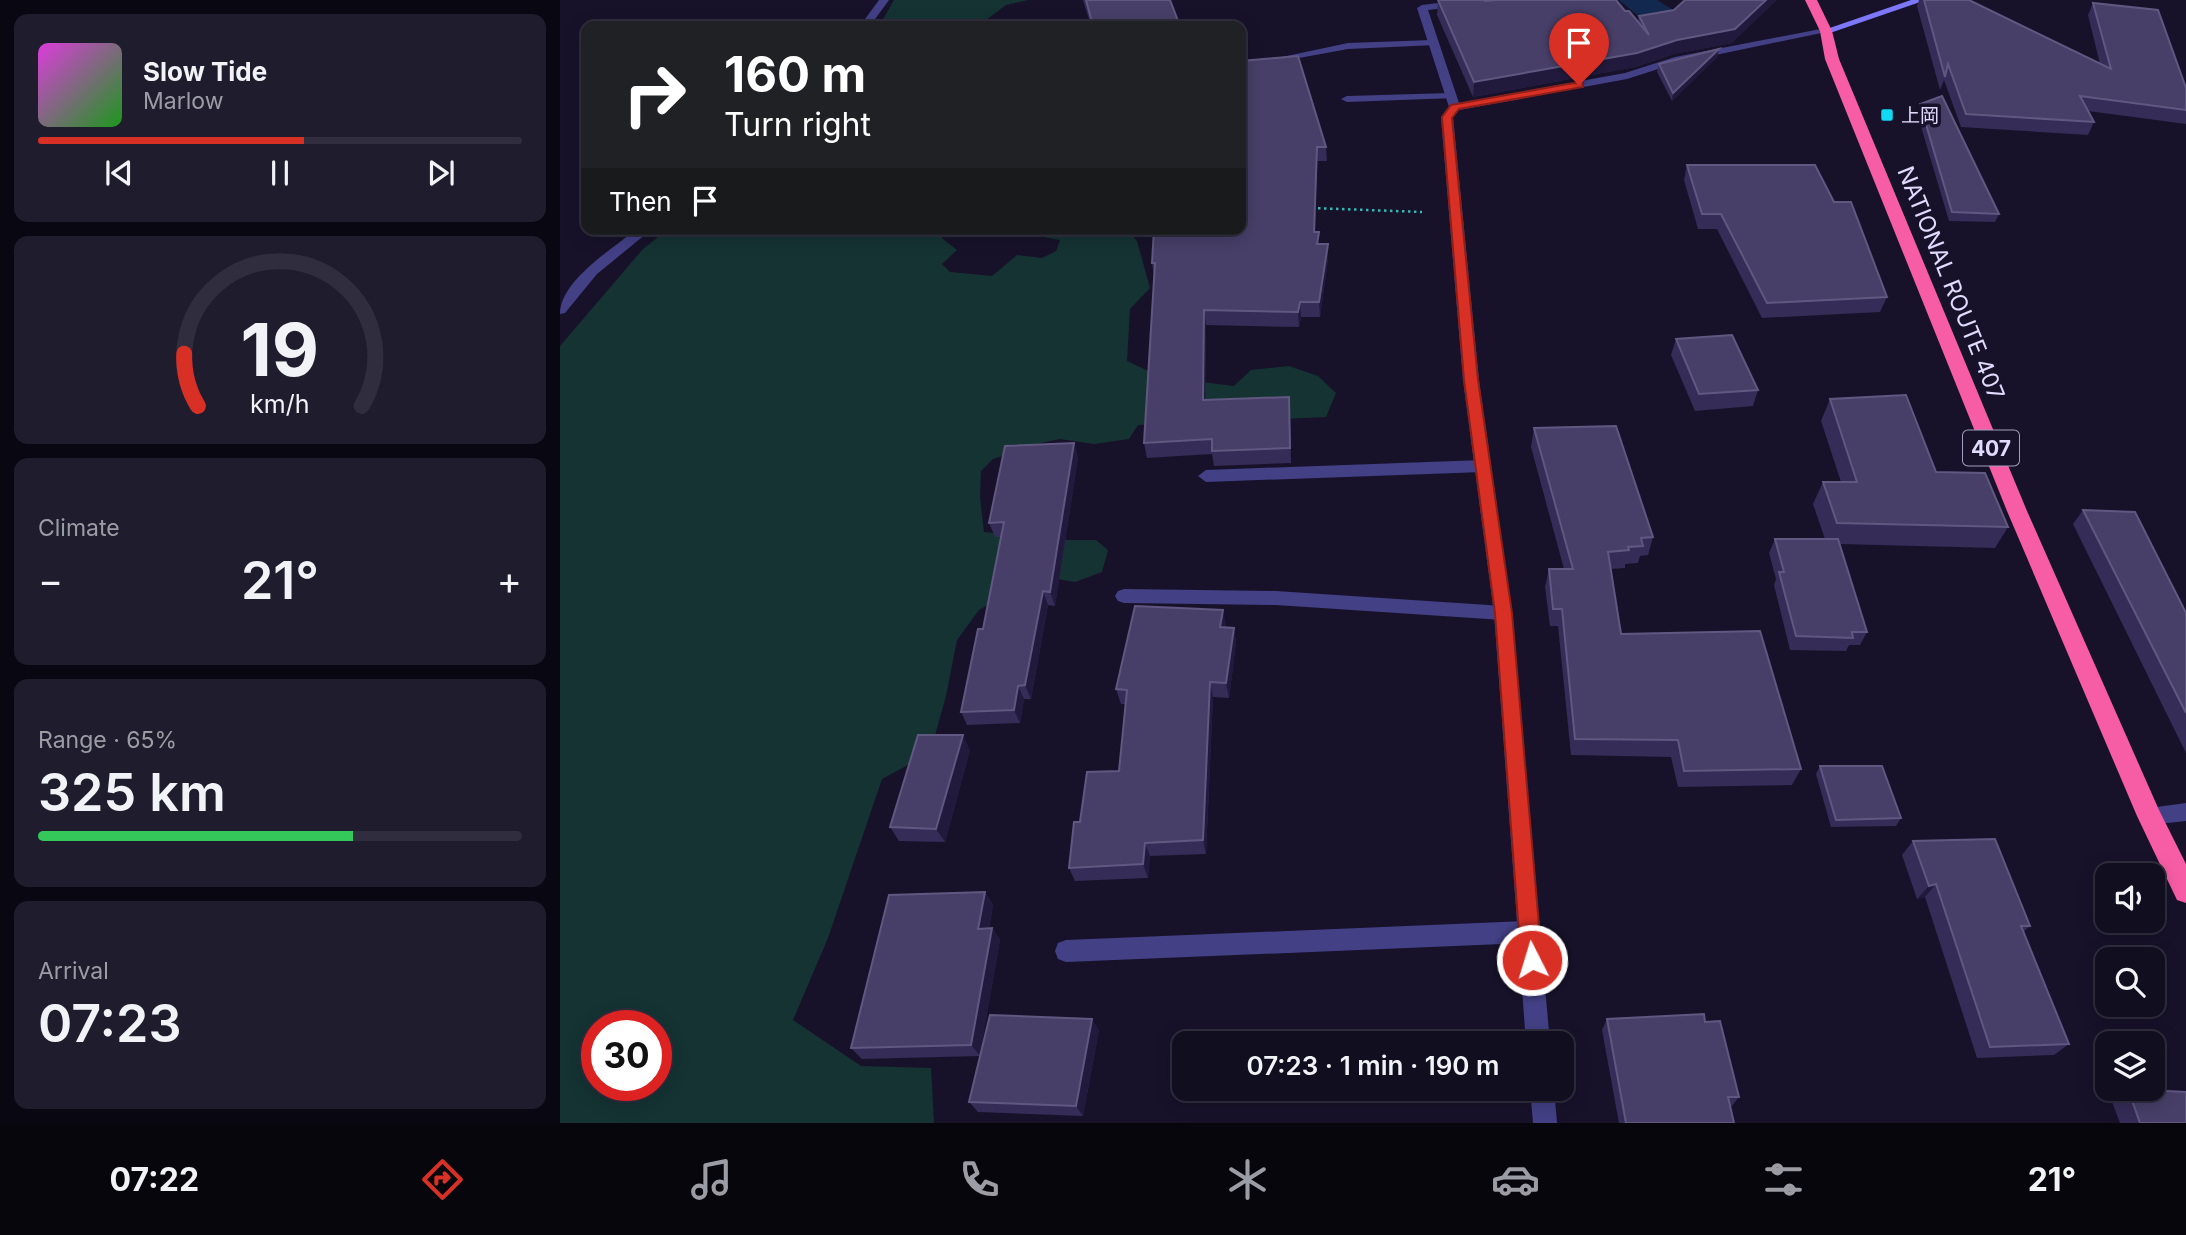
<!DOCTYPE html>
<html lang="en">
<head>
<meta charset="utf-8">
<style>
  :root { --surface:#110e20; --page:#1e1c2d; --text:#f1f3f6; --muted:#9c9ca5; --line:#302e3e; --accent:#d93025 }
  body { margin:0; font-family:Inter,"Noto Sans JP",sans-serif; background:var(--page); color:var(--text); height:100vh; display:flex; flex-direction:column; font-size:26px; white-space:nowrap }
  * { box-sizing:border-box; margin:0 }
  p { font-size:23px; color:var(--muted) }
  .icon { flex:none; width:38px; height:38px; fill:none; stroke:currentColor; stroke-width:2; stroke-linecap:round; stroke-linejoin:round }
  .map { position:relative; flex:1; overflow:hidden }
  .side { display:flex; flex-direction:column; gap:14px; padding:14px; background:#090812; width:560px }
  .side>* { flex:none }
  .top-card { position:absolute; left:21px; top:21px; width:665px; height:214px; border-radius:14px; box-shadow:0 4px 18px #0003,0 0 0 2px var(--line); background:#202124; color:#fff; overflow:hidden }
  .controls { position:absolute; left:1535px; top:863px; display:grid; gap:14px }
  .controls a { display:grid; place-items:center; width:70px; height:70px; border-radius:14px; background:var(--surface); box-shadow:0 4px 18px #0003,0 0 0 2px var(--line); font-size:35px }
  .speed { position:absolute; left:21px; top:1010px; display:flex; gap:14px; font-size:35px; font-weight:700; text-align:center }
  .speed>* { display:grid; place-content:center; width:91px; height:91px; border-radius:50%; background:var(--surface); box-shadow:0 4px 18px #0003,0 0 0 2px var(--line); line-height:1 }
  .speed .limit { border:10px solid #d22; background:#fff; color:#111 }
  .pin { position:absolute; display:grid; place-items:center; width:60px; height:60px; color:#fff; margin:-72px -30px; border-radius:50% 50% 50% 0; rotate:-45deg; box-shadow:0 0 7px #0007 }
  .pin .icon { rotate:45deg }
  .me { position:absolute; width:77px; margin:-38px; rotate:355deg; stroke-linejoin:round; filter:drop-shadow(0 0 5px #0008) }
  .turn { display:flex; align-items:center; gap:24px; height:147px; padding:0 28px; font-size:32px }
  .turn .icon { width:91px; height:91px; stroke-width:2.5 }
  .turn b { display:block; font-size:49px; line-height:60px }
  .then { display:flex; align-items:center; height:66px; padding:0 28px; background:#0003; gap:14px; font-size:26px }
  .big { font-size:52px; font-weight:600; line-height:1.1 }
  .side .card { flex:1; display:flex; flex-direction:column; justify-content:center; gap:10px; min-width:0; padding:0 24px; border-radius:14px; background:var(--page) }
  .side .dial { align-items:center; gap:0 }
  .dial svg { height:182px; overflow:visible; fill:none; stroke:var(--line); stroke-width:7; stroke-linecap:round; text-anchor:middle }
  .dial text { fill:var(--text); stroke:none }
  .song { display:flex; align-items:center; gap:21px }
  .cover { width:84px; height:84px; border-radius:10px; background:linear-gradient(135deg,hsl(300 70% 55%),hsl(120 70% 35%)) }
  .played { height:7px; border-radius:4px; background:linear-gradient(90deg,var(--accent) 55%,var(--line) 55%) }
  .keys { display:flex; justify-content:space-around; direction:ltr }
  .heat { display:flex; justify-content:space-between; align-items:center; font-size:38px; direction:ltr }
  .charge { height:10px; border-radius:5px; background:linear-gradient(90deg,#34c759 65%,var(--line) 0) }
  .trip { position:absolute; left:612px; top:1031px; width:402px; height:70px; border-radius:14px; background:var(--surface); box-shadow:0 4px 18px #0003,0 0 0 2px var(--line); font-weight:600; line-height:70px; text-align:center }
  .tabs { display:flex; height:112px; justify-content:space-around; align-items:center; background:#07060d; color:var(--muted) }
  .tabs .icon { width:49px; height:49px }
  .tabs .current { color:var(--accent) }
  .tabs b { font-size:32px; color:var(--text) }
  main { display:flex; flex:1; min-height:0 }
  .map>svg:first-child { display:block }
  .green { fill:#153333; fill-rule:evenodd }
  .water { fill:#12284e }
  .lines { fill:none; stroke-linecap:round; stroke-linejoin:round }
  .path { stroke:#37b7b1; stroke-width:2.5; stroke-dasharray:2.5 3.5; stroke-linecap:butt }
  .lane { fill:#434086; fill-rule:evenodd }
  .street { fill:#434086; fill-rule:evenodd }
  .secondary { fill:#7d78f9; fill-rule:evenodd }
  .highway { fill:#f75da5; fill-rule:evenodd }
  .wall { fill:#352c57 }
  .shaded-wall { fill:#211a3d }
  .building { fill:#473f68; stroke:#605880; stroke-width:2 }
  .route { fill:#d93025; stroke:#8d1f18; stroke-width:2 }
  .poi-dot { fill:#12daf4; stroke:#17122a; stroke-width:2.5 }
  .labels { text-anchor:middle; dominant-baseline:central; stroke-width:7; stroke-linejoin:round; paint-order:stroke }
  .far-poi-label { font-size:19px; fill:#e1dcfd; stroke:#17122a; text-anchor:start }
  .shield { fill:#17122a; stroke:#a49fbe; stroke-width:2 }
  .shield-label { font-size:21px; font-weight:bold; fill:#e1dcfd }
  .street-label { font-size:23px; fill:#e1dcfd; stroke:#17122a }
</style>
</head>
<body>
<main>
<section class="side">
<div class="card">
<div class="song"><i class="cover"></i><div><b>Slow Tide</b><p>Marlow</p></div></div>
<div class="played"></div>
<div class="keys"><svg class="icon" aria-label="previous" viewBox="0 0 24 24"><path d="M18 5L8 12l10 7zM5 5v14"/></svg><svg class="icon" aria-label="pause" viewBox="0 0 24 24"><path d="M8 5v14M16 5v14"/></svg><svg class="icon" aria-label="next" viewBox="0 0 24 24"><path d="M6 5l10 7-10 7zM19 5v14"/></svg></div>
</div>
<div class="card dial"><svg viewBox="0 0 100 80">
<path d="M14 69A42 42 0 1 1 86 69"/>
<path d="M14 69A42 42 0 0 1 8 46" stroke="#d93025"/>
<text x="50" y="56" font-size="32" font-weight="700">19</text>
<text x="50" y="72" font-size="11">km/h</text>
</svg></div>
<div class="card"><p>Climate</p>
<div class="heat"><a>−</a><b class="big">21°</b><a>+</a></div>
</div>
<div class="card"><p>Range · 65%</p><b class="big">325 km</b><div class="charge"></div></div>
<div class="card"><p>Arrival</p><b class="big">07:23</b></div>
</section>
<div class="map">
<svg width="1626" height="1123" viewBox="0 0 1626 1123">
  <rect width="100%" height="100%" fill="#17122a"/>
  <g class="green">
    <path d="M 334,0 L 468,0 L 446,5 L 418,26 L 319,26 Z"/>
    <path d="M 108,229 L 377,229 L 382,238 L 397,250 L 382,264 L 390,272 L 432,276 L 457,255 L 482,258 L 496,251 L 500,240 L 483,237 L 483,229 L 567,229 L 577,241 L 590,288 L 570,309 L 567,361 L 601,377 L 674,386 L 691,370 L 729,366 L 758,376 L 776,393 L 766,417 L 578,425 L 569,439 L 534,444 L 500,439 L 481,443 L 433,459 L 421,471 L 420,497 L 424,532 L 502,540 L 536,540 L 548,550 L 542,572 L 515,582 L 491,578 L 452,590 L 419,610 L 397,640 L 386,696 L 370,753 L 322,779 L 268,938 L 233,1020 L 301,1066 L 371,1068 L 374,1123 L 0,1123 L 0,346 L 83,249 ZM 37,1026 L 96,1026 L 96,1085 L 37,1085 Z"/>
  </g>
  <path class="water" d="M 1059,0 L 1097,0 L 1116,12 L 1081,18 Z"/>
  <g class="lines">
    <path class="path" d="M 752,208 L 862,212"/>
    <g class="lane">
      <path d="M 319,0 L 329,0 L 310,26 L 300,26 Z"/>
      <path d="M 872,40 L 877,43 L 876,45 L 788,49 L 728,60 L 722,57 L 788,43 Z"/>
      <path d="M 891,93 L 895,94 L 895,98 L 787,102 L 781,99 L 787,96 Z"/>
      <path d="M 77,229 L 92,229 L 37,274 L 5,313 L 0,314 C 0,281 52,249 77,229 Z"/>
      <path d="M 923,460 L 931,466 L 923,472 L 646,482 L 638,476 L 646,470 Z"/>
      <path d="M 564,589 L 716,591 L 943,606 L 949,608 L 952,613 L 949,618 L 943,620 L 716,605 L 564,603 L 558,601 L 555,596 L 558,591 Z"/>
      <path d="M 969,921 L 977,924 L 980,932 L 977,940 L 969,943 L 506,962 L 498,959 L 495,951 L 498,943 L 506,940 Z"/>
    </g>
    <g class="street">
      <path d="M 902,0 L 932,0 L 927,3 L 868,10 L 899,103 L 1065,73 L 1115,57 L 1266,28 L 1271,31 L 1117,63 L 1067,79 L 899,110 L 893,117 L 919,380 L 952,613 L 990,1043 L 966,1043 L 934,613 L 903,380 L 881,117 L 889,107 L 857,8 L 862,5 Z"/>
      <path d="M 1626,803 L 1626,821 L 1589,825 L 1582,823 L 1579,816 L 1582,809 Z"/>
      <path d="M 970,1088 L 994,1088 L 997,1123 L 973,1123 Z"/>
    </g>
    <path class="secondary" d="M 1351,0 L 1366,0 L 1270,33 L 1261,31 Z"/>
    <path class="highway" d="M 1245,0 L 1257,0 L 1272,31 L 1279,59 L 1467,511 L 1599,810 L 1626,864 L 1626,903 L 1617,900 L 1577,816 L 1447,511 L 1265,59 L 1260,31 Z"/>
  </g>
  <g class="wall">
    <path d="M 523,0 L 610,0 L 620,26 L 531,26 Z"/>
    <path d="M 878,0 L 925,1 L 1078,22 L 1079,16 L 1172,43 L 1114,54 L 1075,67 L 913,97 L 877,15 Z"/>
    <path d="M 1359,0 L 1409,0 L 1540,64 L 1528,15 L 1533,3 L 1626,88 L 1626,124 L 1528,111 L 1534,122 L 1528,135 L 1401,127 L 1384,80 L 1380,90 L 1357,6 Z"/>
    <path d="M 1159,49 L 1157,57 L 1112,101 L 1097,72 L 1099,64 Z"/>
    <path d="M 681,61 L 766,147 L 767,161 L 757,161 L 755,232 L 759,244 L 768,259 L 760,317 L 741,317 L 739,327 L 646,325 L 645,400 L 730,412 L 731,463 L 654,466 L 652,454 L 587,458 L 584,443 L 594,275 L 592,263 L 681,229 Z"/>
    <path d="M 1360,104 L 1439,214 L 1435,222 L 1389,221 L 1357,113 Z"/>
    <path d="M 1127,165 L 1274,202 L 1327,297 L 1320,312 L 1202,318 L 1157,229 L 1138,229 L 1124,180 Z"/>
    <path d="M 1116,339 L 1198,390 L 1193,406 L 1135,411 L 1111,355 Z"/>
    <path d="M 1270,399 L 1376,472 L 1448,527 L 1435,548 L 1280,544 L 1307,632 L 1300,645 L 1289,645 L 1286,651 L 1230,650 L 1214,585 L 1216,579 L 1209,553 L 1215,539 L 1265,539 L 1253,504 L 1263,482 L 1281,482 L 1261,421 Z"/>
    <path d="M 974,428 L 1093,537 L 1088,555 L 1080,556 L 1078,563 L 1065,564 L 1065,568 L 1050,569 L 1061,634 L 1241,769 L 1232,785 L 1118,787 L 1111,757 L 1011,755 L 998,626 L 990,626 L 985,587 L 989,569 L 1004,569 L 971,447 Z"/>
    <path d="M 514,443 L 518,458 L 495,606 L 488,605 L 471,699 L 464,699 L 460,723 L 407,725 L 401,712 L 423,629 L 441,537 L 435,537 L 429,523 Z"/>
    <path d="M 1523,510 L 1626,613 L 1626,753 L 1513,524 Z"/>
    <path d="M 666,625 L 665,628 L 674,628 L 676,643 L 669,698 L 653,697 L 646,854 L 590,856 L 588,878 L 515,881 L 509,868 L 520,822 L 559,771 L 565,704 L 561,704 L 556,689 Z"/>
    <path d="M 410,750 L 385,842 L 339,841 L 330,827 Z"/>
    <path d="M 1260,766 L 1341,818 L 1336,826 L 1271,827 L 1256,774 Z"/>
    <path d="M 1353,841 L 1470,926 L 1463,932 L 1509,1044 L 1494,1055 L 1417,1058 L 1365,897 L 1357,899 L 1342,855 Z"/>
    <path d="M 425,892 L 433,905 L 429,928 L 432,928 L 440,940 L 420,1053 L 539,1030 L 523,1116 L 418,1112 L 409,1102 L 420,1056 L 302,1059 L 291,1048 Z"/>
    <path d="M 1047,1019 L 1145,1022 L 1179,1097 L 1171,1107 L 1174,1123 L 1059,1123 L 1042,1030 Z"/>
    <path d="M 1568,1089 L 1626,1123 L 1560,1123 L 1551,1099 Z"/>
  </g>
  <g class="shaded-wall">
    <path d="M 1206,0 L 1217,0 L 1172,43 L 1114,54 L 1075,67 L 913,97 L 914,82 Z"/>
    <path d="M 1159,49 L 1157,57 L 1112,101 L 1113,93 Z"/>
    <path d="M 757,147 L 757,161 L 754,247 L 754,232 Z"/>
    <path d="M 768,244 L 768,259 L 760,317 L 759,302 Z"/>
    <path d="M 740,302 L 741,317 L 739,327 L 738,312 Z"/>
    <path d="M 644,310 L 646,325 L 645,415 L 643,400 Z"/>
    <path d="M 514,443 L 518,458 L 495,606 L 490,592 Z"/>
    <path d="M 483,591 L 488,605 L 471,699 L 465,685 Z"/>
    <path d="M 663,610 L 666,625 L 662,643 L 660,627 Z"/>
    <path d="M 674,628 L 676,643 L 669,698 L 666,683 Z"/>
    <path d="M 650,682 L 653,697 L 646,854 L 643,840 Z"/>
    <path d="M 458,686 L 464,699 L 460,723 L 454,710 Z"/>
    <path d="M 403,735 L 410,750 L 385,842 L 376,829 Z"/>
    <path d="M 585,843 L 590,856 L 588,878 L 583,864 Z"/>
    <path d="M 1376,884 L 1365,897 L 1357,899 L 1369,886 Z"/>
    <path d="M 425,892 L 433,905 L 426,941 L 418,929 Z"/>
    <path d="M 432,928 L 440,940 L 420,1056 L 411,1045 Z"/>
    <path d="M 532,1019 L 539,1030 L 523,1116 L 516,1106 Z"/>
  </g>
  <g class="building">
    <path d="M 526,0 L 610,0 L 620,26 L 533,26 Z"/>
    <path d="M 878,0 L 924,0 L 925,1 L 937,0 L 1056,0 L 1065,11 L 1069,11 L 1089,35 L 1079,16 L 1114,10 L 1125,0 L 1206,0 L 1175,29 L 1117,40 L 1077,53 L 914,82 Z"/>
    <path d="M 1364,0 L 1409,0 L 1551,69 L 1533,3 L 1598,10 L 1626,88 L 1626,110 L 1520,96 L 1534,122 L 1406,114 L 1388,64 L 1385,77 Z"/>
    <path d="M 1159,49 L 1113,93 L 1099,64 Z"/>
    <path d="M 738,56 L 766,147 L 757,147 L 754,232 L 759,232 L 757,244 L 768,244 L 759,302 L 740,302 L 738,312 L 644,310 L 643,400 L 729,397 L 730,448 L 652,451 L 652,439 L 584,443 L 595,263 L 592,263 L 594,229 L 681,229 L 681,61 Z"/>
    <path d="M 1382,96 L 1439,214 L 1392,212 L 1360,104 Z"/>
    <path d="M 1127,165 L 1255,165 L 1274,202 L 1291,202 L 1327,297 L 1207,303 L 1161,214 L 1142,214 Z"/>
    <path d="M 1172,335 L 1198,390 L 1139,394 L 1116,339 Z"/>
    <path d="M 1346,395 L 1376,472 L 1425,473 L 1448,527 L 1277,523 L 1263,482 L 1297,482 L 1270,399 Z"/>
    <path d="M 1056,426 L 1093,537 L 1081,538 L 1083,546 L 1068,547 L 1069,550 L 1048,552 L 1061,634 L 1200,631 L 1241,769 L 1124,771 L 1118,740 L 1015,739 L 1002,609 L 993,609 L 989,569 L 1013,569 L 974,428 Z"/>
    <path d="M 514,443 L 490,592 L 483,591 L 465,685 L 458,686 L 454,710 L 401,712 L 418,629 L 423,629 L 444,522 L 429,523 L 445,446 Z"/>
    <path d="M 1523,510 L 1575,512 L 1626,613 L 1626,713 Z"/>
    <path d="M 1215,539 L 1278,539 L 1307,632 L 1292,632 L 1293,638 L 1236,636 L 1219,572 L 1224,572 Z"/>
    <path d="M 575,606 L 663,610 L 660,627 L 674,628 L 666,683 L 650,682 L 643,840 L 585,843 L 583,864 L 509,868 L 514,822 L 520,822 L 527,772 L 559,771 L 567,690 L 556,689 Z"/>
    <path d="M 358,735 L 403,735 L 376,829 L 330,827 Z"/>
    <path d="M 1260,766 L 1322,766 L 1341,818 L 1276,820 Z"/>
    <path d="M 1435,839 L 1470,926 L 1461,926 L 1509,1044 L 1430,1047 L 1376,884 L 1369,886 L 1353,841 Z"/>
    <path d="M 425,892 L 418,929 L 432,928 L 411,1045 L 291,1048 L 329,895 Z"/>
    <path d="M 1144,1014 L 1145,1022 L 1160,1021 L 1179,1097 L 1168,1097 L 1174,1123 L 1066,1123 L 1047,1019 Z"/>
    <path d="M 430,1015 L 532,1019 L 516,1106 L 409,1102 Z"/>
    <path d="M 1568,1089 L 1626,1092 L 1626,1123 L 1580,1123 Z"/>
  </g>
  <path class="route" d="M 1019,82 L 1023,82 L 1023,87 L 899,109 L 892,118 L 918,380 L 952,613 L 982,960 L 979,967 L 972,970 L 964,967 L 961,960 L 935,613 L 904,380 L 882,117 L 891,105 Z"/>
  <rect class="poi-dot" x="1320" y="108" width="14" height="14" rx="3.5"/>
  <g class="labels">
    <g class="far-poi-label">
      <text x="1341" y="115">上岡</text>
    </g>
    <rect class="shield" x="1403" y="430.5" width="56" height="35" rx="5"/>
    <g class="shield-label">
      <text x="1431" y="448">407</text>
    </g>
    <g class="street-label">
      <text transform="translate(1391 283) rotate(68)">NATIONAL ROUTE 407</text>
    </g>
  </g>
</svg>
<div class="controls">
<a><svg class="icon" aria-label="sound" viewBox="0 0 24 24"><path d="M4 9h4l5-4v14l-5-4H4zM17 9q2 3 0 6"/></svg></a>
<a><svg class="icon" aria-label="search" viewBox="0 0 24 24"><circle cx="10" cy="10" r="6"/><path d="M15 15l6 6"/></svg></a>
<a><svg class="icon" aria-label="layers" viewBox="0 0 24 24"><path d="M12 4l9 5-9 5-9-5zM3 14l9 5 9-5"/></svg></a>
</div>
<div class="speed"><div class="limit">30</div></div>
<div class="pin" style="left:1019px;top:85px;background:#d93025"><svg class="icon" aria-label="arrive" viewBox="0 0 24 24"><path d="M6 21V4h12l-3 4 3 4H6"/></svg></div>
<svg class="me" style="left:972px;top:960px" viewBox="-20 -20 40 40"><circle r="17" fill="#d93025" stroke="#fff" stroke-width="3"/><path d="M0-11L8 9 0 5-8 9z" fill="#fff"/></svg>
<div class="trip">07:23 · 1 min · 190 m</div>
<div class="top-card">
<div class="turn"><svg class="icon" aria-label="right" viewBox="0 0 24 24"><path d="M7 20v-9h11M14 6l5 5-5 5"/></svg><div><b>160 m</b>Turn right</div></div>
<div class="then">Then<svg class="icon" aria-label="arrive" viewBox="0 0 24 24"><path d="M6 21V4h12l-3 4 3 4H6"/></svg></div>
</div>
</div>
</main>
<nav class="tabs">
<b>07:22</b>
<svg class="icon current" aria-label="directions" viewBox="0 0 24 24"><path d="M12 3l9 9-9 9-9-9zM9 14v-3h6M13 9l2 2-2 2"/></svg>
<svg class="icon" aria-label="music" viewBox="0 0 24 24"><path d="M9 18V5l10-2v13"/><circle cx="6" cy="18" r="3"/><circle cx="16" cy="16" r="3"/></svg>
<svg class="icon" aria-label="phone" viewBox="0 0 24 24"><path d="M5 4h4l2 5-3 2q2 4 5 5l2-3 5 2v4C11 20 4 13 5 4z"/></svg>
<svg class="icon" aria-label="climate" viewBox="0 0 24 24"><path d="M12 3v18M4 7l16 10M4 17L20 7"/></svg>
<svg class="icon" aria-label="car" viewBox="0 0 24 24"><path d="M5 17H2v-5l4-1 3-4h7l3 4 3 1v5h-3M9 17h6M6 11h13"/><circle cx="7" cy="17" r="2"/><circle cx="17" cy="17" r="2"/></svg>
<svg class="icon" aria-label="filters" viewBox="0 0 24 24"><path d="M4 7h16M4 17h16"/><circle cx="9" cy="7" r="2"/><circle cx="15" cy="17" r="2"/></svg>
<b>21°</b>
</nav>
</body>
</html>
